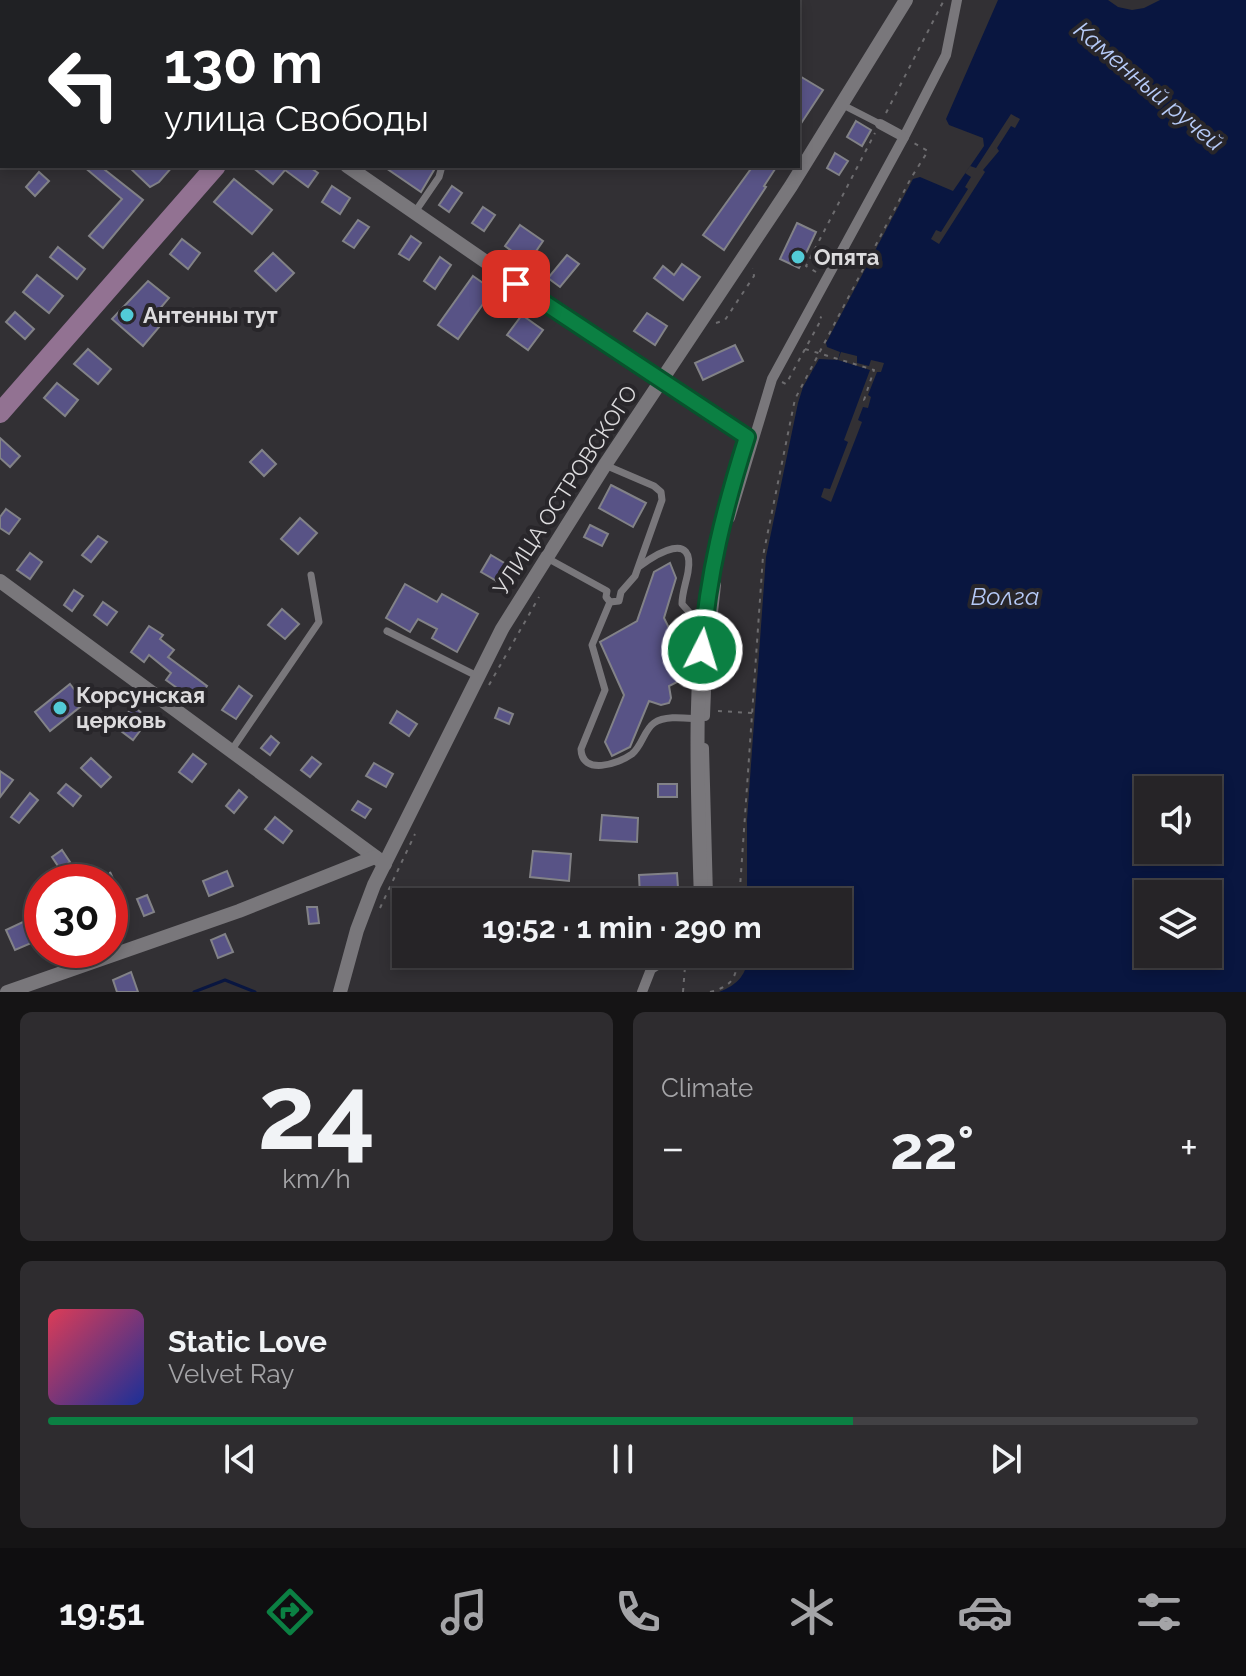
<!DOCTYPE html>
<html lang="en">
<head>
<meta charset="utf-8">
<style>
  :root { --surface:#262427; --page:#2e2c2f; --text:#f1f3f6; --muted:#a4a4a7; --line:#424144; --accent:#0b8043 }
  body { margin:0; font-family:Raleway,sans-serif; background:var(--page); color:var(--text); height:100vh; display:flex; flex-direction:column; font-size:30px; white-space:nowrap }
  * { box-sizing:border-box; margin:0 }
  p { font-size:26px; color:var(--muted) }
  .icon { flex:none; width:44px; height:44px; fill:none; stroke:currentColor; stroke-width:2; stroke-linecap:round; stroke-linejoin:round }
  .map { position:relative; height:992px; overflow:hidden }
  .sheet { display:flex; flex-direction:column; gap:20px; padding:20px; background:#151415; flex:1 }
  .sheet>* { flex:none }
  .banner { position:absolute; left:0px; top:0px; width:800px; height:168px; box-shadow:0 4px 12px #0003,0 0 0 2px var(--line); background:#202124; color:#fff; overflow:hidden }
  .fabs { position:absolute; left:1134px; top:776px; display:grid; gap:16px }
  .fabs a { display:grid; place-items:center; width:88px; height:88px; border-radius:0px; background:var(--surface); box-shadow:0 4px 12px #0003,0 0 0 2px var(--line); font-size:40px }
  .speed { position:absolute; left:24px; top:864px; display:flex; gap:16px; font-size:40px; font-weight:700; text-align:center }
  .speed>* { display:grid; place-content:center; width:104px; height:104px; border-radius:50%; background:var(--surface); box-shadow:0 4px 12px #0003,0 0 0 2px var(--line); line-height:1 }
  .speed .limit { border:12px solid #d22; background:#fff; color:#111 }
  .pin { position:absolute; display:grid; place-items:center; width:68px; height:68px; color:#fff; margin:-34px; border-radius:16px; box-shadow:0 4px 12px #0006 }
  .me { position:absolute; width:88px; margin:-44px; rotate:5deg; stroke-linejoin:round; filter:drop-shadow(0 0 6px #0008) }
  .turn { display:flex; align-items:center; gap:28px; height:168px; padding:0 32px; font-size:36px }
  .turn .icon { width:104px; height:104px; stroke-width:2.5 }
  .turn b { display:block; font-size:56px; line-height:68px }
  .big { font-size:60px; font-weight:700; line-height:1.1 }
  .sheet .card { flex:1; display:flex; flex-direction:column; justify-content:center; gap:12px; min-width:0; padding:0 28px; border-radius:12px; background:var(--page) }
  .sheet .dial { align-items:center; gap:0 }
  .dial b { font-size:104px; line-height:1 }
  .song { display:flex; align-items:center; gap:24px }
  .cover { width:96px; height:96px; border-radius:12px; background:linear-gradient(135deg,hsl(350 70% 55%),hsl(230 70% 35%)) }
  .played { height:8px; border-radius:4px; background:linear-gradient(90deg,var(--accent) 70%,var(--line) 70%) }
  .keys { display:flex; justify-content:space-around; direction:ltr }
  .heat { display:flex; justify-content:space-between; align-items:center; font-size:44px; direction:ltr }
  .sheet .tiles { flex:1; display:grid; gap:20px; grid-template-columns:1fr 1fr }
  .card:last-child { grid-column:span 2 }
  .trip { position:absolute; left:392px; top:888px; width:460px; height:80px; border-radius:0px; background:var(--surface); box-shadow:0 4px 12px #0003,0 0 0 2px var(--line); font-weight:700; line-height:80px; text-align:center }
  .tab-bar { display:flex; height:128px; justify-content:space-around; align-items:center; background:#0f0e10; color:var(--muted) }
  .tab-bar .icon { width:56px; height:56px }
  .tab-bar .selected { color:var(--accent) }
  .tab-bar b { font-size:36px; color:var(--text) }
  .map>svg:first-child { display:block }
  .water { fill:#091640; fill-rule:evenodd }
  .pier { fill:#323034 }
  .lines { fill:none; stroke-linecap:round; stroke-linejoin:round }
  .stream { stroke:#091640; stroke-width:3 }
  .building { fill:#585386; stroke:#828287; stroke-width:2 }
  .path { stroke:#6d6c6f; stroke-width:2; stroke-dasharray:4 6; stroke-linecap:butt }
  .service { stroke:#79777b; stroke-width:7 }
  .pedestrian { stroke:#79777b; stroke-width:10 }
  .minor { stroke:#79777b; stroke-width:14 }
  .primary { stroke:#927292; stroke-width:20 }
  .route-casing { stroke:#07532c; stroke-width:20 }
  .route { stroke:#0b8043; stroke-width:14 }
  .poi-dot { fill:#52cbd7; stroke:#28262a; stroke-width:3 }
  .labels { text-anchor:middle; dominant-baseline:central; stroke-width:8; stroke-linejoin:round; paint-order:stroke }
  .poi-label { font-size:22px; font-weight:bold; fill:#dcdbdd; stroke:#28262a; text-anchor:start }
  .street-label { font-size:22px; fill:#dcdbdd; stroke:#28262a }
  .water-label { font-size:24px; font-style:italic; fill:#b6caf7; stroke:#28262a }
</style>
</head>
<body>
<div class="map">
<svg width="1246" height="992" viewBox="0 0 1246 992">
  <rect width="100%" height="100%" fill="#323034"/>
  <path class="water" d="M 998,0 L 1108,0 L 1118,7 L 1132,10 L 1144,8 L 1160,0 L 1246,0 L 1246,992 L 719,992 C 739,984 746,975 749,954 L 838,954 L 838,902 L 747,902 L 747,820 L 766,557 L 798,403 L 803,387 L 819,359 L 838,360 L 840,352 L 827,347 L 826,343 L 913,179 L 920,177 L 953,191 L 984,146 L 983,138 L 949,125 L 946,119 ZM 1148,790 L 1208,790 L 1208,850 L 1148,850 ZM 1148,894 L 1208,894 L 1208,954 L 1148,954 Z"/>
  <g class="pier">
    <path d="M 1011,114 L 1020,119 L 1015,128 L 1011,126 L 997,148 L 999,151 L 983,170 L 985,172 L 939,244 L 931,239 L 936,230 L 941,232 L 968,189 L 965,187 L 971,177 L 965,173 L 970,166 L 976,168 Z"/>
    <path d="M 841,352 L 857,356 L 857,363 L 869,366 L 871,360 L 884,363 L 881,372 L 877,372 L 868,395 L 871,397 L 868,408 L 863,407 L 858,420 L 862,422 L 831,502 L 821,497 L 824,488 L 830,489 L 848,442 L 844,440 L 870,370 L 838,360 Z"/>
  </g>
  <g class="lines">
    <path class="stream" d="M 194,992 L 225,980 L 255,992"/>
  </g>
  <g class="building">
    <path d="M 798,75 L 823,90 L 798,128 Z"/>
    <path d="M 856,121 L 871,130 L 862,146 L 847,137 Z"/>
    <path d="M 835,153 L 848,161 L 839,175 L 827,168 Z"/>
    <path d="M 83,166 L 100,166 L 143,200 L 103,248 L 89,236 L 122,199 Z"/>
    <path d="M 128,166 L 173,166 L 159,182 L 150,187 Z"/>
    <path d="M 251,166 L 308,166 L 318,173 L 308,187 L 285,170 L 273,184 Z"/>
    <path d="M 383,166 L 428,166 L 434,170 L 421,192 Z"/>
    <path d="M 753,166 L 777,166 L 764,186 L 766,187 L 724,250 L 703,235 Z"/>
    <path d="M 39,172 L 49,181 L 35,196 L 26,187 Z"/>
    <path d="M 234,179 L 272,210 L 252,234 L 214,202 Z"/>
    <path d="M 332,186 L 350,198 L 340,214 L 322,202 Z"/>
    <path d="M 452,186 L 462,193 L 449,212 L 439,205 Z"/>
    <path d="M 483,207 L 495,215 L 484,231 L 472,223 Z"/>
    <path d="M 358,220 L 369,227 L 354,248 L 343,241 Z"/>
    <path d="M 797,223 L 816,232 L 799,268 L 780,259 Z"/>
    <path d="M 520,225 L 543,241 L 528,263 L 505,246 Z"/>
    <path d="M 411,236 L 421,243 L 409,260 L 399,254 Z"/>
    <path d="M 182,239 L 200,253 L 188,269 L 170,254 Z"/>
    <path d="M 58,247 L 85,269 L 77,279 L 50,257 Z"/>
    <path d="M 273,253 L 294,273 L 276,291 L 255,271 Z"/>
    <path d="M 567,255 L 579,264 L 560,287 L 548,278 Z"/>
    <path d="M 440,257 L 451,265 L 435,289 L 424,281 Z"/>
    <path d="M 682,264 L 700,277 L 683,300 L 654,278 L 663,266 L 674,275 Z"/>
    <path d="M 37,275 L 63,296 L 49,313 L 23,292 Z"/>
    <path d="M 473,276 L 493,290 L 458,339 L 438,325 Z"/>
    <path d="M 148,281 L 169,298 L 151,319 L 160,326 L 143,346 L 112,319 Z"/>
    <path d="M 15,312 L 34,329 L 25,339 L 6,322 Z"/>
    <path d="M 647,313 L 667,326 L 655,345 L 634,331 Z"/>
    <path d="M 522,315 L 543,330 L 528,350 L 507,335 Z"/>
    <path d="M 735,345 L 743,361 L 703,380 L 695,363 Z"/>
    <path d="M 88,349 L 111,369 L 98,384 L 74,364 Z"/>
    <path d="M 57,383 L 78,400 L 65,416 L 44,398 Z"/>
    <path d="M 0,438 L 20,456 L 10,467 L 0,458 Z"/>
    <path d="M 262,450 L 276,464 L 264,476 L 250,462 Z"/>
    <path d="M 611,485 L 646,503 L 633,527 L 599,508 Z"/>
    <path d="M 6,509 L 20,519 L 9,534 L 0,528 L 0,517 Z"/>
    <path d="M 300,518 L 317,533 L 298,554 L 281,539 Z"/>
    <path d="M 590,525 L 608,534 L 602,546 L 584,537 Z"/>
    <path d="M 98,536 L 107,542 L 91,562 L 82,555 Z"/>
    <path d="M 30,553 L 42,562 L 30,579 L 17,570 Z"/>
    <path d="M 491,555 L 511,567 L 502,584 L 481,572 Z"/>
    <path d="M 670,563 L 676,578 L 664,618 L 683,656 L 685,667 L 679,681 L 669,686 L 671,698 L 669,703 L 661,705 L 649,701 L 630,747 L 612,756 L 605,742 L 624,695 L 600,642 L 637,621 L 654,572 Z"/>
    <path d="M 405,584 L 437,602 L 442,594 L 478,614 L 457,652 L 432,638 L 437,629 L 418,619 L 410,632 L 386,618 Z"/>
    <path d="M 74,590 L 83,596 L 72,611 L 64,605 Z"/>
    <path d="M 103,602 L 117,612 L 107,625 L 94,615 Z"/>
    <path d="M 282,609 L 299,624 L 285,639 L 268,625 Z"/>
    <path d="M 149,626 L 163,635 L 160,639 L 174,650 L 168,657 L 207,686 L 195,701 L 166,680 L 171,673 L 149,655 L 144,662 L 131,652 Z"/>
    <path d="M 70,684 L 85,703 L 50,731 L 35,712 Z"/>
    <path d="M 239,686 L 252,696 L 236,719 L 222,710 Z"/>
    <path d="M 133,706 L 149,719 L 133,740 L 117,728 Z"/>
    <path d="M 499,708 L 513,714 L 509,724 L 495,718 Z"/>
    <path d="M 397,711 L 417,724 L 409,736 L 390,723 Z"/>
    <path d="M 271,736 L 279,743 L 270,755 L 261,748 Z"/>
    <path d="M 193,754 L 206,764 L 192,782 L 179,772 Z"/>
    <path d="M 312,757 L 321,764 L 310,777 L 301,770 Z"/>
    <path d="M 91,758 L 111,777 L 101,787 L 81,768 Z"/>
    <path d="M 374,763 L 393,774 L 386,787 L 366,776 Z"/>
    <path d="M 0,771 L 13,780 L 0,797 Z"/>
    <path d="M 66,784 L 81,796 L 73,806 L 58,793 Z"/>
    <rect x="658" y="784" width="19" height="13"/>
    <path d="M 239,790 L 247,797 L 234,813 L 226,806 Z"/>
    <path d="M 30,793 L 38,800 L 19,823 L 11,817 Z"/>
    <path d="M 358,801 L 371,809 L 365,818 L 352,810 Z"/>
    <path d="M 602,815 L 638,818 L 637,842 L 600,840 Z"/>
    <path d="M 275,817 L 292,831 L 283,843 L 265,829 Z"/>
    <path d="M 62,850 L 70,862 L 60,869 L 52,857 Z"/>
    <path d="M 533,851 L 571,854 L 569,881 L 530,877 Z"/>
    <path d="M 227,871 L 233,886 L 209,896 L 203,881 Z"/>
    <path d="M 110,872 L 126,908 L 110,915 Z"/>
    <path d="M 677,873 L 679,902 L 653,902 L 653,896 L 640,896 L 639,875 Z"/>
    <path d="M 147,895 L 154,912 L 144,916 L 137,899 Z"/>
    <path d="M 307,907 L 317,907 L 319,923 L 309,924 Z"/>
    <path d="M 27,920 L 36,941 L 15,950 L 6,930 Z"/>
    <path d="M 225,934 L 233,952 L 218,958 L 211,940 Z"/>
    <path d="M 131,972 L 138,992 L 117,992 L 113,980 Z"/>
  </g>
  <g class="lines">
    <g class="path">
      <path d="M 886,113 L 944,0"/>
      <path d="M 816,272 L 806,266 L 875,133"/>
      <path d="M 716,323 L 725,320 L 754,276 L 753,268"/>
      <path d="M 805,349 L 874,370 L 864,400 L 869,402"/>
      <path d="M 782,382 L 786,384 L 822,318 L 820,317"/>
      <path d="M 489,685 L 539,597"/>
      <path d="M 718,711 L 752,713"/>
      <path d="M 739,902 L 763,556 L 795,399 L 911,178 L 928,151 L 912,142"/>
      <path d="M 380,908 L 415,834"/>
      <path d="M 683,992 L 686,954"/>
      <path d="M 710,992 C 733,986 737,977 738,954"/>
    </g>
    <g class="service">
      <path d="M 379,0 L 381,2"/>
      <path d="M 28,2 L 29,0"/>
      <path d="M 157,2 L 159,0"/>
      <path d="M 0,37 L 2,35"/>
      <path d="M 841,104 L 880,124"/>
      <path d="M 415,212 L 439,177 L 442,166"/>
      <path d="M 605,465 L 654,486 L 661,492 L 662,500 L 635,576 L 621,592 L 619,601 L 610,602"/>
      <path d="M 547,558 L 607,591 L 606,597 L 610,602 L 592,645 L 605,690 L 581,749 C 582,776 618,764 632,754 C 642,746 644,730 654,723 C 665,715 685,718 698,719"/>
      <path d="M 640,566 C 656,554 695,530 688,572 C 686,583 682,593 682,604 L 697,621 L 704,622"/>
      <path d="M 387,631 L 477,676"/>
      <path d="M 231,751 L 319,622 L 311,575"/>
    </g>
    <g class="pedestrian">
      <path d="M 904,137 L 946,55 L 957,0"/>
      <path d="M 730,518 L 772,379 L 904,137 L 880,124"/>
      <path d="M 705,716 L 707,667 L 716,585"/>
      <path d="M 704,748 L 708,896"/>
      <path d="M 642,992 L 651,969 L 674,954"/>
    </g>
    <g class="minor">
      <path d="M 114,0 L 117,2"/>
      <path d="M 347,166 L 644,371 L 747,437 C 734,480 720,522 712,567 C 691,677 698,790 701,902"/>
      <path d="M 0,581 L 385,864"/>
      <path d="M 7,992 L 239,911 L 375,857"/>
      <path d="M 340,992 L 357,930 L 374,885 L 502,629 L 605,465 L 791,186 L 906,0"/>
    </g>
    <g class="primary">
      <path d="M 358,2 L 360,0"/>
      <path d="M 0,413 L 216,166"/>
    </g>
  </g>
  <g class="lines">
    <defs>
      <path id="route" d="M 516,284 L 747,437 C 724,510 708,573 702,650"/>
    </defs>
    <use href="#route" class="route-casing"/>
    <use href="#route" class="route"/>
  </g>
  <g class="poi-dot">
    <circle cx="798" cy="257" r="8"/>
    <circle cx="127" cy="315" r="8"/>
    <circle cx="60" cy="708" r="8"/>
  </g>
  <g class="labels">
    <g class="poi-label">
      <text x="814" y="257">Опята</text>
      <text x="143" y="315">Антенны тут</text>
      <text x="76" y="695">Корсунская<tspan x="76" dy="25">церковь</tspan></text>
    </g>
    <g class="street-label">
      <text transform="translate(565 490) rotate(-57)">УЛИЦА ОСТРОВСКОГО</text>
    </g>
    <g class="water-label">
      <text transform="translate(1149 86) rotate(40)">Каменный ручей</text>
      <text x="1005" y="596">Волга</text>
    </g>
  </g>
</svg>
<div class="fabs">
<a><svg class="icon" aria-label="sound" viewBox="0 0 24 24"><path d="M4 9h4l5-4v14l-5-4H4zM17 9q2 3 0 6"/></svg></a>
<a><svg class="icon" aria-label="layers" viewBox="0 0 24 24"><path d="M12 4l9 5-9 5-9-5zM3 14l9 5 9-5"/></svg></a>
</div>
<div class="speed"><div class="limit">30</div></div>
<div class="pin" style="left:516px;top:284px;background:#d93025"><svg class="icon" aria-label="arrive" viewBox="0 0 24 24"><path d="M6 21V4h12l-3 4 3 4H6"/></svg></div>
<svg class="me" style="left:702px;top:650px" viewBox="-20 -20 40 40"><circle r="17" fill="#0b8043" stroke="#fff" stroke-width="3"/><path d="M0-11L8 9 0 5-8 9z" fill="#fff"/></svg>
<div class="trip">19:52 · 1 min · 290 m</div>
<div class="banner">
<div class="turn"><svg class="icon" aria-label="left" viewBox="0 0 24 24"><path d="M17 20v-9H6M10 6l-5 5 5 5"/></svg><div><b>130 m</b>улица Свободы</div></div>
</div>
</div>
<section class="sheet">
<div class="tiles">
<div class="card dial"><b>24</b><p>km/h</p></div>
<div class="card"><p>Climate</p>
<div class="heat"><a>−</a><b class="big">22°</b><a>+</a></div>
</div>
<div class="card">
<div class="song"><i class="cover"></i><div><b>Static Love</b><p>Velvet Ray</p></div></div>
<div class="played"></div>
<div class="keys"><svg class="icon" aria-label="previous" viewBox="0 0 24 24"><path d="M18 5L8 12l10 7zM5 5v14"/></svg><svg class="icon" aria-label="pause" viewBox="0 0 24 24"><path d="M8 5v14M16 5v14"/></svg><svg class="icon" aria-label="next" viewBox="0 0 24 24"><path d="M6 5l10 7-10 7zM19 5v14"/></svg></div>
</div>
</div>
</section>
<nav class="tab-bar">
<b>19:51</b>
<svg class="icon selected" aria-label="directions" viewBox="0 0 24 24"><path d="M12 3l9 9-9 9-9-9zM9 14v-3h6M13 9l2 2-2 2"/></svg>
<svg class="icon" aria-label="music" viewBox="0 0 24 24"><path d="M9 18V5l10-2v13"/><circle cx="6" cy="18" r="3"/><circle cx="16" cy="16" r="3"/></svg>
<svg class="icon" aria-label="phone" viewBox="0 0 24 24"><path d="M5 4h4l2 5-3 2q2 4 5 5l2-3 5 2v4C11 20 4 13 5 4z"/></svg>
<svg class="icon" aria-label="climate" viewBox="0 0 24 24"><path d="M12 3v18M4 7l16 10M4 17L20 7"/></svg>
<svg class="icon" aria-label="car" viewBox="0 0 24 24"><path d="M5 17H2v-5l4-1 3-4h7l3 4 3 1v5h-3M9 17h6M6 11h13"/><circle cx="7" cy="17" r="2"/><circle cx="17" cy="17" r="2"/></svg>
<svg class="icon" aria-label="filters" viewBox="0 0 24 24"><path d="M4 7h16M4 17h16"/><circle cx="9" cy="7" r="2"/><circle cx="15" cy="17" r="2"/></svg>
</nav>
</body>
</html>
